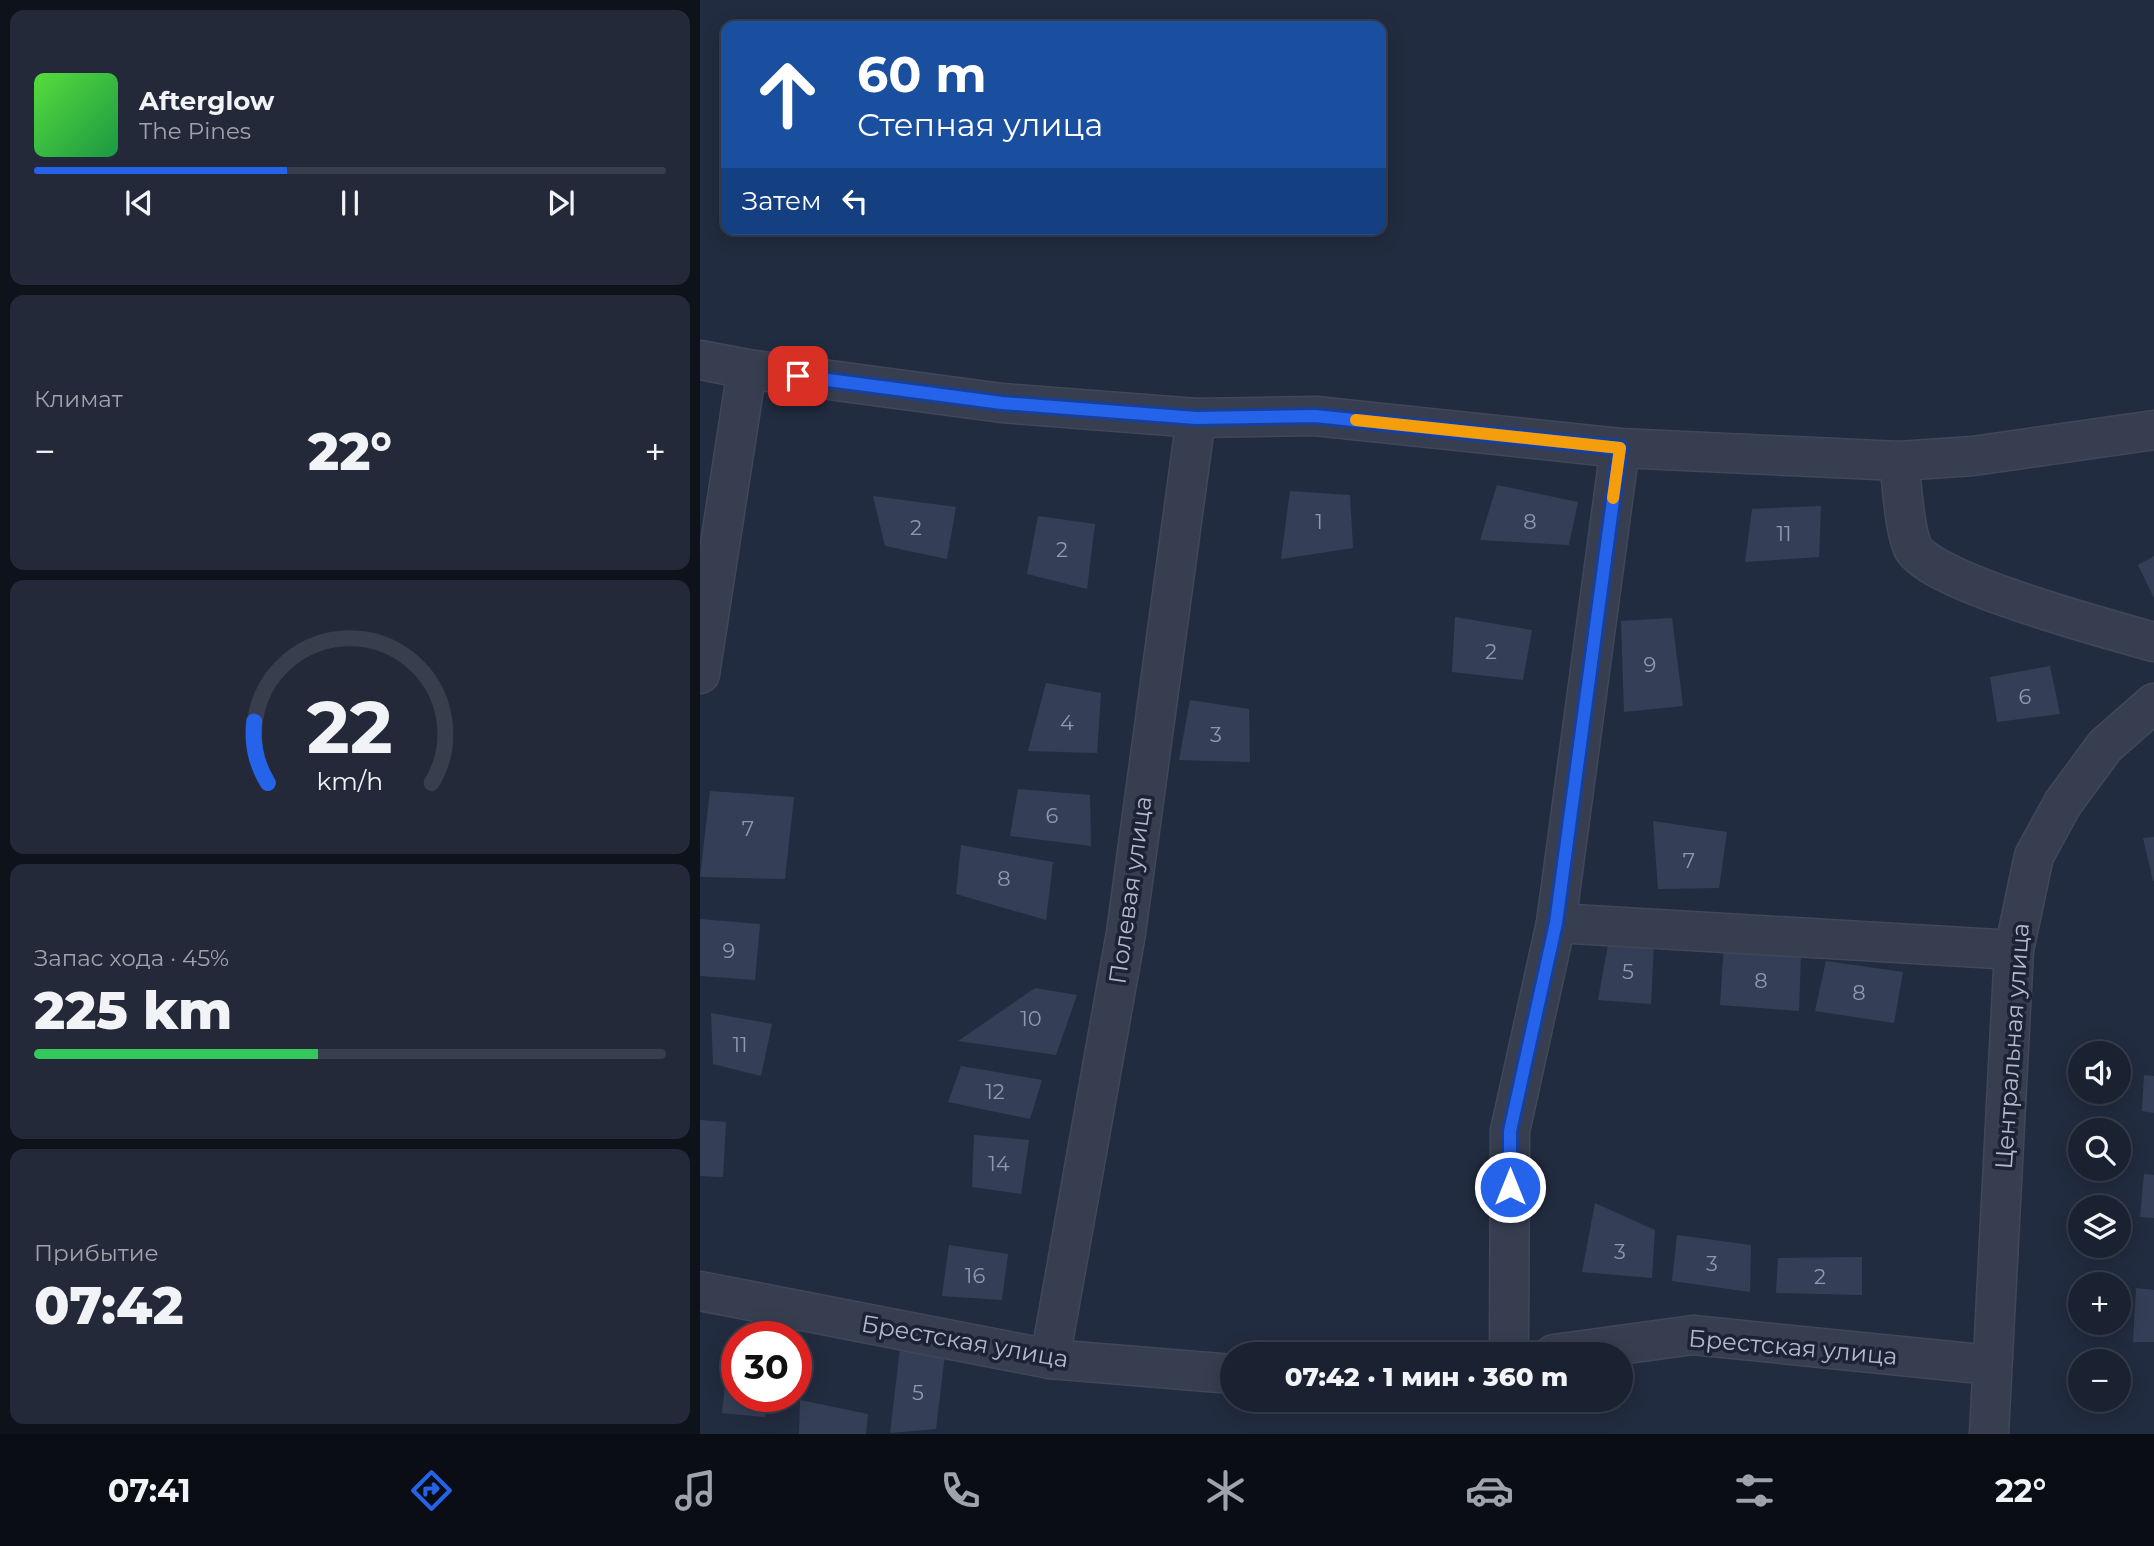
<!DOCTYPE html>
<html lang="ru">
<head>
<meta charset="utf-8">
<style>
  :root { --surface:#1a2130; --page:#232938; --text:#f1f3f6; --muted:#9fa3ab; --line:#383e4c; --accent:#2563eb }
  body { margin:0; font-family:Montserrat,sans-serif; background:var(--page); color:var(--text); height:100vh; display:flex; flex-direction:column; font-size:26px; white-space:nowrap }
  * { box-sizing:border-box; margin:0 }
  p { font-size:23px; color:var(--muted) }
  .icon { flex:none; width:38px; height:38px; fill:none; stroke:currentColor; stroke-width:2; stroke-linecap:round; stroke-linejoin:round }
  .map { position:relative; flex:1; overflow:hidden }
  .drawer { display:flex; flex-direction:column; gap:10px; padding:10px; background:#0e121a; width:700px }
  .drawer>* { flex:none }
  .hud { position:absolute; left:21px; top:21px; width:665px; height:214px; border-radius:14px; box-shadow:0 4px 18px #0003,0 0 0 2px var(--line); background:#1a4fa0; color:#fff; overflow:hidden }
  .fabs { position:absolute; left:1368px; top:1041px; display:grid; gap:14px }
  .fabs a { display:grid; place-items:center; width:63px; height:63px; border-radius:50%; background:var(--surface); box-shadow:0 4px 18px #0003,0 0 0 2px var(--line); font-size:35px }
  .speed { position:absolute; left:21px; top:1321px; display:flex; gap:14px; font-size:35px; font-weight:700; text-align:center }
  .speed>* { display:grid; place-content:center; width:91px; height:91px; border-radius:50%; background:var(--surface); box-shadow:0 4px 18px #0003,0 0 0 2px var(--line); line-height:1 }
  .speed .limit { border:10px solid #d22; background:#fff; color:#111 }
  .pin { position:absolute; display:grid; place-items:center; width:60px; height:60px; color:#fff; margin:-30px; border-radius:14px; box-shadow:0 4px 10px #0006 }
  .me { position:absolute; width:77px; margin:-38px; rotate:0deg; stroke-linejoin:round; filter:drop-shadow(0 0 5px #0008) }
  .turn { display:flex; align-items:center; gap:24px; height:147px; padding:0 21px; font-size:32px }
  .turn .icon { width:91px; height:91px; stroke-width:2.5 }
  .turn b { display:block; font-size:49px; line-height:60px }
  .then { display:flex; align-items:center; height:66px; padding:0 21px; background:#0003; gap:14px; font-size:26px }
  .big { font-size:52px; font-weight:800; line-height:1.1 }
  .drawer .tile { flex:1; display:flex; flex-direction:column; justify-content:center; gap:10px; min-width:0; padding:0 24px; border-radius:14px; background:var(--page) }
  .drawer .dial { align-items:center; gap:0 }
  .dial svg { height:182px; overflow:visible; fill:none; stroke:var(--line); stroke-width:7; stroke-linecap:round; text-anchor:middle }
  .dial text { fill:var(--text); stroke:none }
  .song { display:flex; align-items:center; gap:21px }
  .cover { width:84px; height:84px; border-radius:10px; background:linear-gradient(135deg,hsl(110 70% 55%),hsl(140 70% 35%)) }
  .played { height:7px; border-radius:4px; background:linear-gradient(90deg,var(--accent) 40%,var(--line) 40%) }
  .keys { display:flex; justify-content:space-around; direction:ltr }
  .heat { display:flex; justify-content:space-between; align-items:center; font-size:38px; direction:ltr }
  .charge { height:10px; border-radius:5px; background:linear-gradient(90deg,#34c759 45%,var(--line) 0) }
  .trip { position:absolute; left:520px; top:1342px; width:413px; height:70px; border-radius:35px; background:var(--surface); box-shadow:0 4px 18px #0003,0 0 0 2px var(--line); font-weight:800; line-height:70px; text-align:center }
  .menu { display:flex; height:112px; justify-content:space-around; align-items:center; background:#0a0d13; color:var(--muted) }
  .menu .icon { width:49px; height:49px }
  .menu .selected { color:var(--accent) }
  .menu b { font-size:32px; color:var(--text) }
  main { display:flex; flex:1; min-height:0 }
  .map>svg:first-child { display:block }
  .building { fill:#343f57 }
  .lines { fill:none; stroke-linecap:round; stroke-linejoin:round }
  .minor-casing { stroke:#404759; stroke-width:41 }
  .minor { stroke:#363e50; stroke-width:38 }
  .route-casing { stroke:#184099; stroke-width:18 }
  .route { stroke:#2563eb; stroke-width:12 }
  .slow { stroke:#f59e0b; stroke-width:12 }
  .labels { text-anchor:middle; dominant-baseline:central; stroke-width:7; stroke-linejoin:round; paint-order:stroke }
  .number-label { font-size:21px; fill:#9198ac }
  .street-label { font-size:24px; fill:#b3b9cb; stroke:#1b2335 }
</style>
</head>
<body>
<main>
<section class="drawer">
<div class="tile">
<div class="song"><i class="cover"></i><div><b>Afterglow</b><p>The Pines</p></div></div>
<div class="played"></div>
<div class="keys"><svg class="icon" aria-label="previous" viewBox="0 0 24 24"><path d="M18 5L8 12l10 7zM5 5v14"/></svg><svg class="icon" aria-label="pause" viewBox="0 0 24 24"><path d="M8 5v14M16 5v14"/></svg><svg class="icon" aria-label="next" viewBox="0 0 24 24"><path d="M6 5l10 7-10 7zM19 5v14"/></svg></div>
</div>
<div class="tile"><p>Климат</p>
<div class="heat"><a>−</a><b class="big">22°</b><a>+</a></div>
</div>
<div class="tile dial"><svg viewBox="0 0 100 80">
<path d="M14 69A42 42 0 1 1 86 69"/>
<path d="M14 69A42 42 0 0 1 8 42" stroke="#2563eb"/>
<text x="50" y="56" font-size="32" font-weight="700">22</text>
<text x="50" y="72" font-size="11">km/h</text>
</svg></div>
<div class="tile"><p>Запас хода · 45%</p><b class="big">225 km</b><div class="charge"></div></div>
<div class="tile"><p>Прибытие</p><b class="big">07:42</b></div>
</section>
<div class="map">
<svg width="1454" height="1434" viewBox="0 0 1454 1434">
  <rect width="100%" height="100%" fill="#222c40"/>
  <g class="building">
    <path d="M 797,485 L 878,502 L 869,545 L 780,540 Z"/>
    <path d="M 590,491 L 650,495 L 653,548 L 581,559 Z"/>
    <path d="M 173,496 L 256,507 L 247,559 L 185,546 Z"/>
    <path d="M 1121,506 L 1119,557 L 1045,562 L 1052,509 Z"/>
    <path d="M 338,516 L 395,524 L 387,589 L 327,574 Z"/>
    <path d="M 1454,556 L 1454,598 L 1438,565 Z"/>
    <path d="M 755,617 L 832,630 L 823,680 L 752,672 Z"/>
    <path d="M 972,618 L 983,706 L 924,712 L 921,621 Z"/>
    <path d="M 1350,666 L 1360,714 L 1297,722 L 1290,677 Z"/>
    <path d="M 346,683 L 401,693 L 397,753 L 328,751 Z"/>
    <path d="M 490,700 L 549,709 L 550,762 L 479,760 Z"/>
    <path d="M 318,789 L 390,795 L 391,846 L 310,836 Z"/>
    <path d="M 10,791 L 94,797 L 85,879 L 0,877 Z"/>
    <path d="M 953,821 L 1027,832 L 1019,888 L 958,889 Z"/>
    <path d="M 1454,837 L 1454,881 L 1453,881 L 1443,838 Z"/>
    <path d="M 261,845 L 353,862 L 346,920 L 256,894 Z"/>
    <path d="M 0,919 L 60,924 L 55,980 L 0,976 Z"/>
    <path d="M 909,939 L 954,942 L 951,1004 L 898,1000 Z"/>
    <path d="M 1024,945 L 1101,954 L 1099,1011 L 1020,1005 Z"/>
    <path d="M 1126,961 L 1203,972 L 1194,1023 L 1115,1011 Z"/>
    <path d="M 335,988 L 377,995 L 356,1055 L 258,1041 Z"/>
    <path d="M 11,1013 L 72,1024 L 61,1076 L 13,1064 Z"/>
    <path d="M 261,1066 L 342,1080 L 330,1119 L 248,1102 Z"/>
    <path d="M 1444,1075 L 1454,1076 L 1454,1113 L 1442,1111 Z"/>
    <path d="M 0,1120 L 26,1122 L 23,1177 L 0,1176 Z"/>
    <path d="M 274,1135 L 329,1140 L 321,1194 L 272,1187 Z"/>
    <path d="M 1444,1174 L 1454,1175 L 1454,1218 L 1440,1217 Z"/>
    <path d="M 895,1203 L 955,1230 L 952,1278 L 882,1272 Z"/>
    <path d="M 977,1235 L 1051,1245 L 1050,1292 L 972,1281 Z"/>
    <path d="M 249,1245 L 308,1254 L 302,1300 L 242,1296 Z"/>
    <path d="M 1162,1257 L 1162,1295 L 1076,1293 L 1078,1258 Z"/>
    <path d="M 1436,1288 L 1454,1290 L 1454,1342 L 1433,1342 Z"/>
    <path d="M 30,1336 L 37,1336 L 37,1396 L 72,1396 L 65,1417 L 22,1413 Z"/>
    <path d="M 200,1348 L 245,1354 L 236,1429 L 190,1433 Z"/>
    <path d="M 100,1400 L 168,1414 L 166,1434 L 99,1434 Z"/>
  </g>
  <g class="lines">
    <defs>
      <g id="minor">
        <path d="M 0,360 L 47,369 L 302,403 L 496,418 L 615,416 L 920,448 L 1199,461 L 1273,456 L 1454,430"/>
        <path d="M 1199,461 C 1202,484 1204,526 1212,546 C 1225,581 1412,630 1454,642"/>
        <path d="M 0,674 L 47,369"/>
        <path d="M 856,923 L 1314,950"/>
        <path d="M 0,1291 L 350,1359 L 532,1374"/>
        <path d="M 809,1354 L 810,1131 L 856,923 L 920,448"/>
        <path d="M 854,1354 L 993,1335 L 1291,1365"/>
        <path d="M 350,1359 L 426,933 L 496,418"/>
        <path d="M 1289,1434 L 1314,950 L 1334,856 L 1363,803 L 1405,746 L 1454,703"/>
      </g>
    </defs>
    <use href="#minor" class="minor-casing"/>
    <use href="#minor" class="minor"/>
  </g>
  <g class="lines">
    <defs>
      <path id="route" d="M 98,376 L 302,403 L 496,418 L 615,416 L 920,448 L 856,923 L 810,1131 L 810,1187"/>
    </defs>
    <use href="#route" class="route-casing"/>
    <use href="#route" class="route"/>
    <path class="slow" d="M 656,420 L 920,448 L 913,498"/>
  </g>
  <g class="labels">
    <g class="number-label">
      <text x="619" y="521">1</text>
      <text x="830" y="521">8</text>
      <text x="216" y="527">2</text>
      <text x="1084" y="533">11</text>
      <text x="362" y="549">2</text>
      <text x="791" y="651">2</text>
      <text x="950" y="664">9</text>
      <text x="1325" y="696">6</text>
      <text x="367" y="722">4</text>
      <text x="516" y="734">3</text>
      <text x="352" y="815">6</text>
      <text x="48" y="828">7</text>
      <text x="989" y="860">7</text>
      <text x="304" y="878">8</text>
      <text x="29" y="950">9</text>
      <text x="928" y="971">5</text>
      <text x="1061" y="980">8</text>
      <text x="1159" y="992">8</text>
      <text x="331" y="1018">10</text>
      <text x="40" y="1044">11</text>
      <text x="295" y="1091">12</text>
      <text x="299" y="1163">14</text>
      <text x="920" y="1251">3</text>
      <text x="1012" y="1263">3</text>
      <text x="275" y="1275">16</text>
      <text x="1120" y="1276">2</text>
      <text x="218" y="1392">5</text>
    </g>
    <g class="street-label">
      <text transform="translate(430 890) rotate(-82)">Полевая улица</text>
      <text transform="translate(1312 1046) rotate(-86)">Центральная улица</text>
      <text transform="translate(265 1341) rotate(10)">Брестская улица</text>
      <text transform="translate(1093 1347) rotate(5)">Брестская улица</text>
    </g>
  </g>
</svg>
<div class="fabs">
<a><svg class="icon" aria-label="sound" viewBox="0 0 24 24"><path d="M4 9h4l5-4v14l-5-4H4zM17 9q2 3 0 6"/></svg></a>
<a><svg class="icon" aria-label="search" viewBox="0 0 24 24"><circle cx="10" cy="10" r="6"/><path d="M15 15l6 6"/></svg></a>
<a><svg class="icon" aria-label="layers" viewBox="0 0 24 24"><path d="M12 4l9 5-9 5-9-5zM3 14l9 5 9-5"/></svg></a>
<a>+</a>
<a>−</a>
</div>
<div class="speed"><div class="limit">30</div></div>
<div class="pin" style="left:98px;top:376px;background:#d93025"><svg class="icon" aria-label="arrive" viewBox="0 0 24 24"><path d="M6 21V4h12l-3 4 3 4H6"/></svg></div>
<svg class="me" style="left:810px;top:1187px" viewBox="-20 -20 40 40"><circle r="17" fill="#2563eb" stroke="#fff" stroke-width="3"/><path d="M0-11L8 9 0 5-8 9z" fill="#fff"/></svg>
<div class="trip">07:42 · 1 мин · 360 m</div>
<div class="hud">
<div class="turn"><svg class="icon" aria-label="ahead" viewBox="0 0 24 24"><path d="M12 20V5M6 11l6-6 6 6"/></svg><div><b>60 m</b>Степная улица</div></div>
<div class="then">Затем<svg class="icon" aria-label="left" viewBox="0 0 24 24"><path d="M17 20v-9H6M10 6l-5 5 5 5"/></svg></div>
</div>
</div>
</main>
<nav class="menu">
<b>07:41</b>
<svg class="icon selected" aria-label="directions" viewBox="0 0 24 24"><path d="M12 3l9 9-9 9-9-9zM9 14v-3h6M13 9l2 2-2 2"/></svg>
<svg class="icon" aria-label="music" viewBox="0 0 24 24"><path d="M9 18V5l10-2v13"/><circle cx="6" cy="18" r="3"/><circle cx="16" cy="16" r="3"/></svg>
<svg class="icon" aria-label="phone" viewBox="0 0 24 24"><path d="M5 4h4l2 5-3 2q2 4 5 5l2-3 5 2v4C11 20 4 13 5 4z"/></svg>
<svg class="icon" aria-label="climate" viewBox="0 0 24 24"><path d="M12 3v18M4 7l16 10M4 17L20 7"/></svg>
<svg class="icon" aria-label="car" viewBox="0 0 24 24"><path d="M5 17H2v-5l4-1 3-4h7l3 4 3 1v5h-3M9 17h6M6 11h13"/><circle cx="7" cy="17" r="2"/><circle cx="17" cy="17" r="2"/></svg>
<svg class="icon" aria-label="filters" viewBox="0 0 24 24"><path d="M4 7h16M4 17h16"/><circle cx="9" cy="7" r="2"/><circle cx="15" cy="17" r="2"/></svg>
<b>22°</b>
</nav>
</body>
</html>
